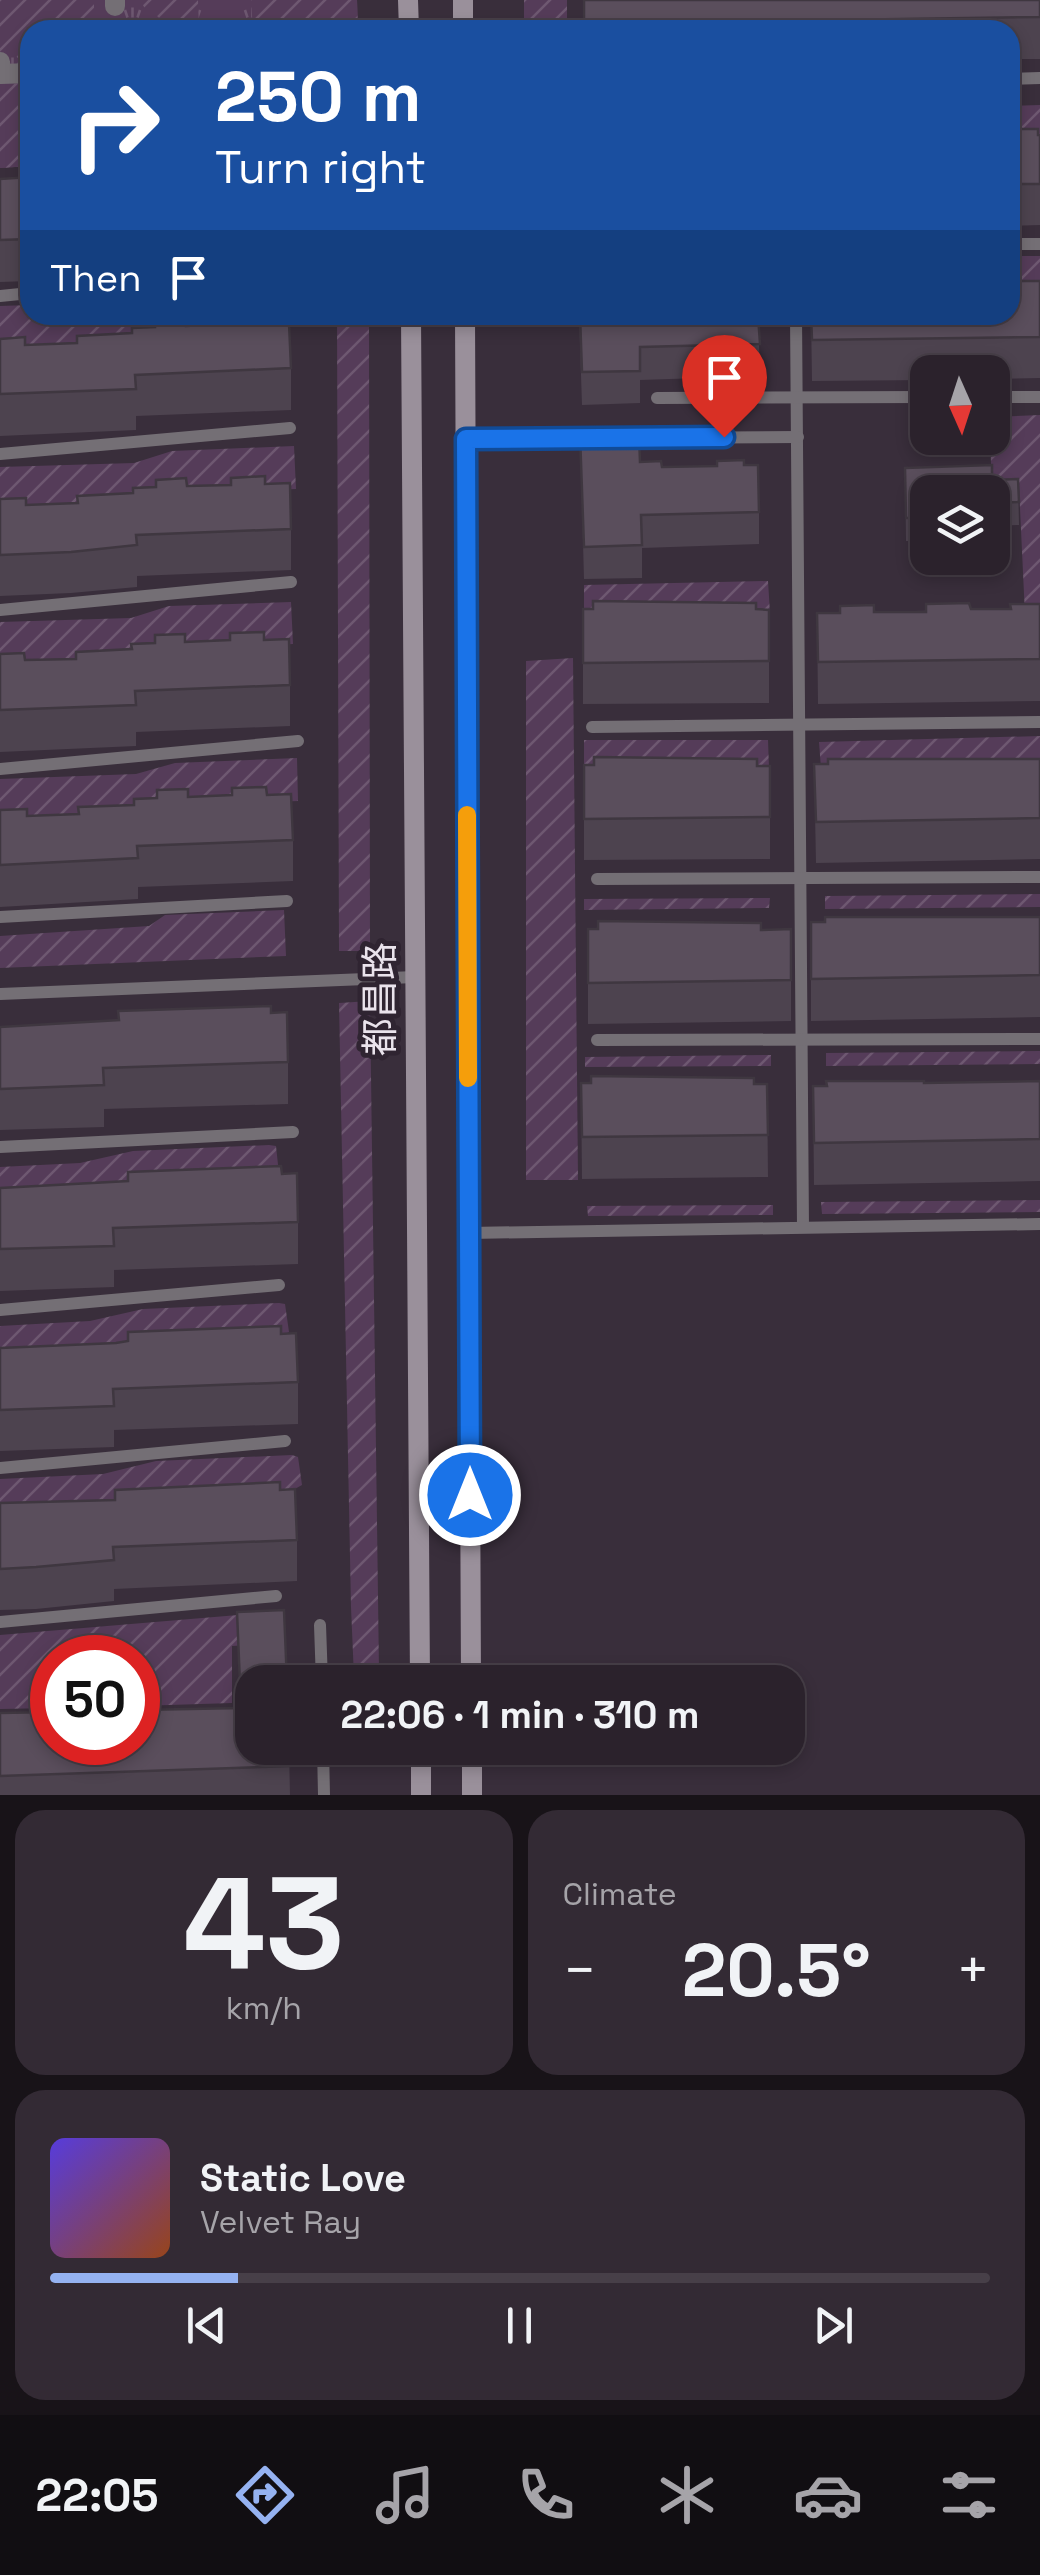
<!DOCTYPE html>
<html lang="en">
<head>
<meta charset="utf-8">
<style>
  :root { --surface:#2b222c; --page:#332a34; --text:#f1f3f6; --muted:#a6a4a9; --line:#473f48; --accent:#95b2f1 }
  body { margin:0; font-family:"Space Grotesk","Noto Sans SC",sans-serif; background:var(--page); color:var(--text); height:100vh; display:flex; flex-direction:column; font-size:38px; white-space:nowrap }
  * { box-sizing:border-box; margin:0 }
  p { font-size:32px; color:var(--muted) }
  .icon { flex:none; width:55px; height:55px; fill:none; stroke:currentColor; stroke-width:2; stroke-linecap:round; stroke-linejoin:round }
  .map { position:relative; height:1795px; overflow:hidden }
  .panel { display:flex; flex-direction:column; gap:15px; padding:15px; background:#181318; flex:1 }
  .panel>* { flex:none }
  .guide { position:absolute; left:20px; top:20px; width:1000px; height:305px; border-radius:30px; box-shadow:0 5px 15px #0003,0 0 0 2px var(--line); background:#1a4fa0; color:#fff; overflow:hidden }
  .needle { width:65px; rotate:177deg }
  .buttons { position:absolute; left:910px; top:355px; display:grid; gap:20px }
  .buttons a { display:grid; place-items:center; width:100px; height:100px; border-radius:20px; background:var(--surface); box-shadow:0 5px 15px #0003,0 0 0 2px var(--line); font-size:50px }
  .speed { position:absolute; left:30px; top:1635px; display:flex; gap:20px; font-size:50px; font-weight:700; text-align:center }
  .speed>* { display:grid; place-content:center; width:130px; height:130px; border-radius:50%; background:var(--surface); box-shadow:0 5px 15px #0003,0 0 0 2px var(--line); line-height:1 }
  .speed .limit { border:15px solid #d22; background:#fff; color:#111 }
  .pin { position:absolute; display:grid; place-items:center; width:85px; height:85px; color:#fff; margin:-102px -42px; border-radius:50% 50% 50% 0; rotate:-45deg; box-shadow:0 0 10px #0007 }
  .pin .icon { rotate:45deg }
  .me { position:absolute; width:110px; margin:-55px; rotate:0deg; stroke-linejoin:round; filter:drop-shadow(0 0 8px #0008) }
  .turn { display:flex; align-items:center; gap:35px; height:210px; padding:0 30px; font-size:45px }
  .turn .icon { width:130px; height:130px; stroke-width:2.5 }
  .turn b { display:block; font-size:70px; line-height:85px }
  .then { display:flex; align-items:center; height:95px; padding:0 30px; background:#0003; gap:20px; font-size:38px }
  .big { font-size:75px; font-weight:800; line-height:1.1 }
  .panel .widget { flex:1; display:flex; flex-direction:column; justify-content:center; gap:15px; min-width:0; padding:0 35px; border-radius:30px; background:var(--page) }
  .panel .dial { align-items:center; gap:0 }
  .dial b { font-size:130px; line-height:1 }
  .song { display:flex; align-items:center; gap:30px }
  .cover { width:120px; height:120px; border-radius:15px; background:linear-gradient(135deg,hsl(250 70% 55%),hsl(20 70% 35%)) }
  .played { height:10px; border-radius:5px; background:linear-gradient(90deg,var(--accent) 20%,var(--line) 20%) }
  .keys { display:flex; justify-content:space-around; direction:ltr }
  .heat { display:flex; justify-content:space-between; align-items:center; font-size:55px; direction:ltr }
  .panel .tiles { flex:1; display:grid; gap:15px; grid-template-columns:1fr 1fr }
  .widget:last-child { grid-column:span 2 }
  .trip { position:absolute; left:235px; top:1665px; width:570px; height:100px; border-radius:30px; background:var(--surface); box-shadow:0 5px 15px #0003,0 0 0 2px var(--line); font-weight:800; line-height:100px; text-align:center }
  .dock { display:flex; height:160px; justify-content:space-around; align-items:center; background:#110e12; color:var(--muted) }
  .dock .icon { width:70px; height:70px }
  .dock .active { color:var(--accent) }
  .dock b { font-size:45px; color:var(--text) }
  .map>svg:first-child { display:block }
  .grass { fill:url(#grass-tufts) }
  .garden { fill:url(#garden-furrows) }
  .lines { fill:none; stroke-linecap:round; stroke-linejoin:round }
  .service { stroke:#746f75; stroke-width:12 }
  .pedestrian { stroke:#746f75; stroke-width:20 }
  .secondary { stroke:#9a909b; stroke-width:20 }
  .wall { fill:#4d434f }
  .building { fill:#5a4e5c; stroke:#3f3740; stroke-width:2.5 }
  .route-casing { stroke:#114b97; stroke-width:25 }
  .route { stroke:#1a73e8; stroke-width:18 }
  .slow { stroke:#f59e0b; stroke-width:18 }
  .labels { text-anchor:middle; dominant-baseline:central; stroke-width:10; stroke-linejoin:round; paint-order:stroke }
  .street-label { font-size:38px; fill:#eae3ec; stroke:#2f2431 }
</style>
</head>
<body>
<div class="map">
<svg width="1040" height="1795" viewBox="0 0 1040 1795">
  <defs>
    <pattern id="grass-tufts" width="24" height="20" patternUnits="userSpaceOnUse" patternTransform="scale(2.5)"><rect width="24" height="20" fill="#553c59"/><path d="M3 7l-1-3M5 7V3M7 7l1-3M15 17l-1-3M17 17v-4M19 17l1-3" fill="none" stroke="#6e5871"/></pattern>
    <pattern id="garden-furrows" width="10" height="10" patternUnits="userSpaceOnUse" patternTransform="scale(2.5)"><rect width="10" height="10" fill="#553c59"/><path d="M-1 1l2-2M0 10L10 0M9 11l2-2" fill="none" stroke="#6e5871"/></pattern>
  </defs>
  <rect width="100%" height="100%" fill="#392e3b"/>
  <path class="grass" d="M 0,0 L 357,0 L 358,30 L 30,30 L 30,166 L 0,168 Z"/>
  <g class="garden">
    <path d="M 0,0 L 94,0 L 94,12 L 77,24 L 72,30 L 30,30 L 30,66 L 25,66 L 16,56 L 0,56 Z"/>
    <path d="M 140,0 L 198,0 L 199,29 L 225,30 L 173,30 L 157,16 L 147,12 Z"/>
    <path d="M 251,0 L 357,0 L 358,30 L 253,30 Z"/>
    <rect x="524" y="0" width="43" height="30"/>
    <path d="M 0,83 L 30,84 L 30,166 L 0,168 Z"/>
    <path d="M 1040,105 L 1040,141 L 1010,141 L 1010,106 Z"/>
    <rect x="1010" y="256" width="30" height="36"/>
    <path d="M 30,305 L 30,315 L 289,315 L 289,326 L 79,349 L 0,352 L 0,306 Z"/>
    <path d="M 337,315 L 369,315 L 370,951 L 339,951 Z"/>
    <path d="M 1040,415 L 1040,615 L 1025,615 L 1019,487 L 992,488 L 990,438 L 992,438 L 993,417 Z"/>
    <path d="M 294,446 L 296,489 L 155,494 L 0,513 L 0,467 L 134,463 L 172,451 Z"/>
    <path d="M 768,581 L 770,613 L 584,615 L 584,585 Z"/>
    <path d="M 291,602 L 293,644 L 152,650 L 0,668 L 0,622 L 131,618 L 169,606 Z"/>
    <path d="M 573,658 L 578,1180 L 526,1180 L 526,661 Z"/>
    <path d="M 1040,736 L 1040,766 L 821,768 L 819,742 Z"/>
    <path d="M 584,740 L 768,740 L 769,768 L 584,769 Z"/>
    <path d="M 297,758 L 298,801 L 157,807 L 0,825 L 0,779 L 136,774 L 175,763 Z"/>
    <path d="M 1040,894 L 1040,907 L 825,909 L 825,896 Z"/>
    <path d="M 770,898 L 769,908 L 584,910 L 584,899 Z"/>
    <path d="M 284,910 L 286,956 L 0,968 L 0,936 L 149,926 L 165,915 Z"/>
    <path d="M 370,1001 L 379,1672 L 375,1677 L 354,1677 L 351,1607 L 339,1003 Z"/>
    <path d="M 1040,1051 L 1040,1064 L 826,1066 L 826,1053 Z"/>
    <path d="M 771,1055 L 771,1066 L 585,1067 L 585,1057 Z"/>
    <path d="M 269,1145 L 276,1146 L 279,1174 L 0,1202 L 0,1167 L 80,1163 L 133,1151 Z"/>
    <path d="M 1040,1200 L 1040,1212 L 822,1214 L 821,1202 Z"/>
    <path d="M 773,1205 L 773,1215 L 588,1216 L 587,1206 Z"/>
    <path d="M 279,1303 L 285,1304 L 289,1332 L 279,1338 L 0,1361 L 0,1326 L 90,1321 L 143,1309 Z"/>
    <path d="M 292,1455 L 298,1457 L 302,1485 L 291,1491 L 0,1514 L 0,1479 L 103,1474 L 156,1461 Z"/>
    <path d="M 285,1611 L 284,1643 L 232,1646 L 232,1703 L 138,1706 L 138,1658 L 52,1658 L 52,1708 L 0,1709 L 0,1635 Z"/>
  </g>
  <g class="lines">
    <g class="service">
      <path d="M 1010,79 L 1040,78"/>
      <path d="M 1010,244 L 1040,244"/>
      <path d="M 0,296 L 30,293"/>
      <path d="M 796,315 L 803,1227"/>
      <path d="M 992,397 L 1040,397"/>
      <path d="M 657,398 L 928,397"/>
      <path d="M 626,438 L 798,437"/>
      <path d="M 465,439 L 596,438"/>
      <path d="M 0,454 L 290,428"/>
      <path d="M 0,610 L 291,582"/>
      <path d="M 592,727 L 1040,722"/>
      <path d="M 0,769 L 298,741"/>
      <path d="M 597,879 L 1040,877"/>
      <path d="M 0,917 L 287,901"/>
      <path d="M 0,994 L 415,977"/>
      <path d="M 597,1040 L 1040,1039"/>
      <path d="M 0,1147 L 293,1132"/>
      <path d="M 469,1233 L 1040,1224"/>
      <path d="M 0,1310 L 279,1285"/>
      <path d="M 0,1468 L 285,1441"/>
      <path d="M 0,1622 L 276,1596"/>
      <path d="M 320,1625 L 322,1682"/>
      <path d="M 323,1748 L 324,1795"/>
    </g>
    <g class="pedestrian">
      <path d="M 115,0 L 115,6"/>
      <path d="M 0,62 L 1,74 L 30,73"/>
    </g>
    <g class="secondary">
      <path d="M 408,0 L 409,30"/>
      <path d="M 463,0 L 463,30"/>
      <path d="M 411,315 L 420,1682"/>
      <path d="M 465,315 L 471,1682"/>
      <path d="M 421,1748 L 421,1795"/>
      <path d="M 472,1748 L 472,1795"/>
    </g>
  </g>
  <g class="wall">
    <path d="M 1040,0 L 1040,59 L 1010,59 L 1010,30 L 584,30 Z"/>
    <path d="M 1010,129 L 1040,135 L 1040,225 L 1010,226 Z"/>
    <path d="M 30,177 L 30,281 L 0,282 L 0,179 Z"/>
    <path d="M 1040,281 L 1040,378 L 992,379 L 992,372 L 928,372 L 928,380 L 812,381 L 811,315 Z"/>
    <path d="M 579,315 L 758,315 L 760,376 L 640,380 L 640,403 L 582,405 Z"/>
    <path d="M 264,324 L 291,368 L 291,410 L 136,416 L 136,430 L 0,436 L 0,339 L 25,345 L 77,343 L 186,326 Z"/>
    <path d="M 580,434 L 640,462 L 662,467 L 744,465 L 759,512 L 759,544 L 642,548 L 642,578 L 584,579 Z"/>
    <path d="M 905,468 L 992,480 L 1018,479 L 1019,525 L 992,526 L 992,492 L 928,492 L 928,541 L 906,541 Z"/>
    <path d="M 265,484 L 291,529 L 291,570 L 137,576 L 137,587 L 71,593 L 0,596 L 0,499 L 26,505 L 77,503 L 133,493 L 187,486 Z"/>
    <path d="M 1040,604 L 1040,701 L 818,704 L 817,613 L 1010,609 Z"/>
    <path d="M 583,609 L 769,610 L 769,703 L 583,704 Z"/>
    <path d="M 264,640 L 290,685 L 290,726 L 136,732 L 136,746 L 0,752 L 0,654 L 25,660 L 76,659 L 131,649 L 185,642 Z"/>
    <path d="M 1040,759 L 1040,859 L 816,863 L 814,764 Z"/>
    <path d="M 584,765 L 757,766 L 770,817 L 770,859 L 584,860 Z"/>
    <path d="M 267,795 L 293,840 L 293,881 L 138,887 L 138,899 L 0,907 L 0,810 L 27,816 L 78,814 L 188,797 Z"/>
    <path d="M 1040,917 L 1040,1017 L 811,1021 L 811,922 Z"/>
    <path d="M 588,929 L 761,930 L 791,980 L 791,1021 L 588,1024 Z"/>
    <path d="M 271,1013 L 288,1062 L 288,1104 L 104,1109 L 104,1127 L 0,1130 L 0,1027 Z"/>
    <path d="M 1040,1081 L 1040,1181 L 814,1185 L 813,1086 Z"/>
    <path d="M 581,1083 L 767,1084 L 768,1177 L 582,1179 Z"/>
    <path d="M 282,1174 L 298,1222 L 298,1264 L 114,1270 L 114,1287 L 0,1291 L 0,1188 Z"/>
    <path d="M 281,1334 L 298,1382 L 298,1424 L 114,1430 L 114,1447 L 0,1451 L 0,1348 Z"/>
    <path d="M 280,1490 L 297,1540 L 297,1581 L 114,1589 L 114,1601 L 36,1609 L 0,1610 L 0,1503 L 115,1500 Z"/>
    <path d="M 237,1612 L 289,1748 L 290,1795 L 0,1795 L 0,1713 L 240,1708 Z"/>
  </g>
  <g class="building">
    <path d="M 584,0 L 1040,0 L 1040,17 L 770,21 L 770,29 L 584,30 Z"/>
    <path d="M 1010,129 L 1038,129 L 1038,135 L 1040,135 L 1040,184 L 1010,184 Z"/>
    <path d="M 30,177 L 30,239 L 0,240 L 0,179 Z"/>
    <path d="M 1010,281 L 1040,281 L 1040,337 L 812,340 L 811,315 L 1010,315 Z"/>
    <path d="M 580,315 L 758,315 L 760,344 L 640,347 L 640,371 L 582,372 Z"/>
    <path d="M 264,316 L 264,324 L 289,323 L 291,368 L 135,375 L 136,389 L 0,394 L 0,339 L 25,337 L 25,345 L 77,343 L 77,336 L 132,333 L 132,328 L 155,327 L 155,319 L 185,318 L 186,326 L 231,324 L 230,318 Z"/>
    <path d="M 580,434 L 639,434 L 640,462 L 661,461 L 662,467 L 717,466 L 717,461 L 744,460 L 744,465 L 758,465 L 759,512 L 641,515 L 642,545 L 584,547 Z"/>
    <path d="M 992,465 L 992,480 L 1018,479 L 1019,502 L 992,503 L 992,492 L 928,492 L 928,517 L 906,518 L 905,468 Z"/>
    <path d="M 265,476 L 265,484 L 290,483 L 291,529 L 136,535 L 137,545 L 71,552 L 0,555 L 0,499 L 26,498 L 26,505 L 78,503 L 77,496 L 133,493 L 133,488 L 156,487 L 156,480 L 186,478 L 187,486 L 231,485 L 231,478 Z"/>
    <path d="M 593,601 L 756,603 L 756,609 L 769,610 L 769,661 L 583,663 L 583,609 L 593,609 Z"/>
    <path d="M 969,603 L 971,609 L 1011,609 L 1010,604 L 1040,604 L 1040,659 L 818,662 L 817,613 L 840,613 L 840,606 L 874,605 L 874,612 L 926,612 L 926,604 Z"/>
    <path d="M 264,632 L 264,640 L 289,639 L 290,685 L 135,691 L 136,705 L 0,710 L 0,654 L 24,653 L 25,660 L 76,659 L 76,652 L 132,649 L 131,644 L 155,643 L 155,635 L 185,634 L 185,642 L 230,640 L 230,633 Z"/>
    <path d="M 594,757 L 757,759 L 757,766 L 770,766 L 770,817 L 584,819 L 584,765 L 594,765 Z"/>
    <path d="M 828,759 L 1040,759 L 1040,818 L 816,822 L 814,764 L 828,764 Z"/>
    <path d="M 266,787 L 267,795 L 291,794 L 293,840 L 137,846 L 138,858 L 0,865 L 0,810 L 27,809 L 27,816 L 79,814 L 78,807 L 134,805 L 134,799 L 157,798 L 157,790 L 188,789 L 188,797 L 232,795 L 232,788 Z"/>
    <path d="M 825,917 L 1040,917 L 1040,975 L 811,979 L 811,922 L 825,922 Z"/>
    <path d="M 598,921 L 761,923 L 761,930 L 791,929 L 791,980 L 588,983 L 588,929 L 598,929 Z"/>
    <path d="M 271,1006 L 271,1013 L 287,1012 L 288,1062 L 103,1068 L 104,1085 L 0,1089 L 0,1027 L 119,1020 L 118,1011 Z"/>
    <path d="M 591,1076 L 754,1078 L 754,1084 L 767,1084 L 768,1135 L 582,1137 L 581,1083 L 591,1083 Z"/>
    <path d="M 826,1081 L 924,1081 L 924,1083 L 1040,1081 L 1040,1139 L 814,1143 L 813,1086 L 827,1086 Z"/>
    <path d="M 281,1166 L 282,1174 L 297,1173 L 298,1222 L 113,1228 L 114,1246 L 0,1249 L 0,1188 L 128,1181 L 128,1172 Z"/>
    <path d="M 281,1326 L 281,1334 L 296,1333 L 298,1382 L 113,1389 L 114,1406 L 0,1410 L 0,1348 L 116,1343 L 128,1341 L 128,1332 Z"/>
    <path d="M 280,1482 L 280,1490 L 295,1489 L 297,1540 L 113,1547 L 114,1560 L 36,1567 L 0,1569 L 0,1503 L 115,1500 L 115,1490 Z"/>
    <path d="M 284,1610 L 287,1682 L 252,1682 L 252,1748 L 289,1748 L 290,1766 L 0,1776 L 0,1713 L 52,1712 L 52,1742 L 138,1742 L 138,1710 L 241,1708 L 237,1612 Z"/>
  </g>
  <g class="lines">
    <defs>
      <path id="route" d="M 470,1495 L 466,439 L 724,437"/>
    </defs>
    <use href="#route" class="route-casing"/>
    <use href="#route" class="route"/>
    <path class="slow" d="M 467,815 L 468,1078"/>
  </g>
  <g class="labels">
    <g class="street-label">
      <text transform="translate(380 999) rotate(-90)">都昌路</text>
    </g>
  </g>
</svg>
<div class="buttons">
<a><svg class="needle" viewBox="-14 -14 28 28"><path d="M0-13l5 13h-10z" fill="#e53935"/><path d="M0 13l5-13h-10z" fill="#a6a4a9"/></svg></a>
<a><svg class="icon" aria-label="layers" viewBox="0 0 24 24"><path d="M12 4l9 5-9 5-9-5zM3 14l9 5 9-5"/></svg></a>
</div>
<div class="speed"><div class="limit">50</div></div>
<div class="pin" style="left:724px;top:437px;background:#d93025"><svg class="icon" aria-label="arrive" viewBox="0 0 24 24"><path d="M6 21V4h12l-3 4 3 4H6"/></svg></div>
<svg class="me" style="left:470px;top:1495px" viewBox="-20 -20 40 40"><circle r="17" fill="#1a73e8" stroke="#fff" stroke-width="3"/><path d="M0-11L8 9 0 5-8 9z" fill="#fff"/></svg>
<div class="trip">22:06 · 1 min · 310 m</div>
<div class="guide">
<div class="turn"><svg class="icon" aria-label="right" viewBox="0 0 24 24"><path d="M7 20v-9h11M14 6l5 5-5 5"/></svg><div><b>250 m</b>Turn right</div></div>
<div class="then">Then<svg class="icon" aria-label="arrive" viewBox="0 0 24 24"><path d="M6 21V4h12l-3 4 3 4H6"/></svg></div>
</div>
</div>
<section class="panel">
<div class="tiles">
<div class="widget dial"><b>43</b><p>km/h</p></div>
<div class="widget"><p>Climate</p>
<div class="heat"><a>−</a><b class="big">20.5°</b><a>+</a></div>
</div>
<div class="widget">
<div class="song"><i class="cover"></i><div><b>Static Love</b><p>Velvet Ray</p></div></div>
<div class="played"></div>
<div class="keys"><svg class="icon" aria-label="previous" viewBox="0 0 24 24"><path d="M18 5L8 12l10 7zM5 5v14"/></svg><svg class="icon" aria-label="pause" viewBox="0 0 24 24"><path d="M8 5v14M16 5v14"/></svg><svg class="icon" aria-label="next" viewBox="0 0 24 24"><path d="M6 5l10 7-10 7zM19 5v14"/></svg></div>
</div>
</div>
</section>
<nav class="dock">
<b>22:05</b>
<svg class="icon active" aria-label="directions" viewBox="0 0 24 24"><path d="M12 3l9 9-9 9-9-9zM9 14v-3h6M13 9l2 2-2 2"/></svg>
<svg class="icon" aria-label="music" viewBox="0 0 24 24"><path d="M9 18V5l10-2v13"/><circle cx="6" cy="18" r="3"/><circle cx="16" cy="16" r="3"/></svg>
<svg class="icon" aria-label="phone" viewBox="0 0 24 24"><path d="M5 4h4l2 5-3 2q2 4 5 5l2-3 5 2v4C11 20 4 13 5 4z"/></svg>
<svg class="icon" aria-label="climate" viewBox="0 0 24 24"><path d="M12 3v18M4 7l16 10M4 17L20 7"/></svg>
<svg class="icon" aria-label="car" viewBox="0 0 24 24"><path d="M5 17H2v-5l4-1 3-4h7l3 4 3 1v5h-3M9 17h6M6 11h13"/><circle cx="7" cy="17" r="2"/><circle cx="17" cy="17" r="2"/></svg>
<svg class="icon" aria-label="filters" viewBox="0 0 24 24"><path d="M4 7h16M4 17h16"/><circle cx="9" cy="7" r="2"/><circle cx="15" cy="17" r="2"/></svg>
</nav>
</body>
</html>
